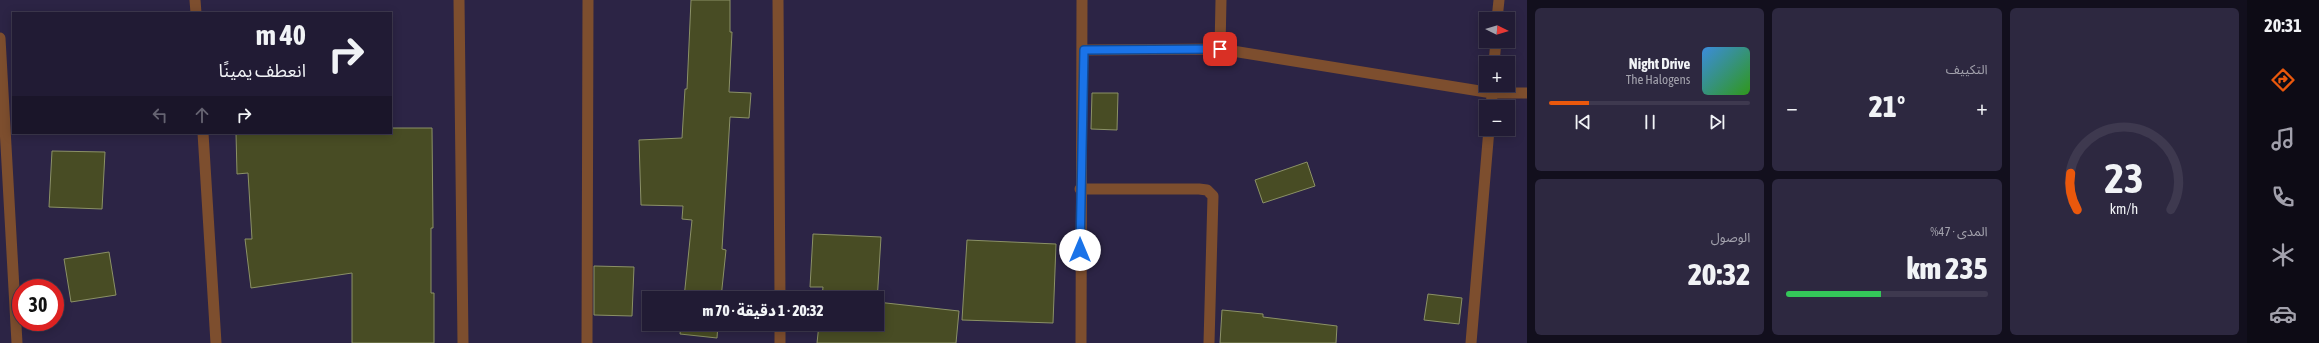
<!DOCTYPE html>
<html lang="ar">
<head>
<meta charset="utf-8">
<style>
  :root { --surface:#211b34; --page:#2d2840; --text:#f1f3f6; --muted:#a2a1ac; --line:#3e394f; --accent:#ea580c }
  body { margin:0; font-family:"Asap Condensed","Noto Sans Arabic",sans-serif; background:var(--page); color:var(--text); direction:rtl; height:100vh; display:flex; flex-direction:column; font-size:15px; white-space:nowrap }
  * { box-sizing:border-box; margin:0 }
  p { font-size:13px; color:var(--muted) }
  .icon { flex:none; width:22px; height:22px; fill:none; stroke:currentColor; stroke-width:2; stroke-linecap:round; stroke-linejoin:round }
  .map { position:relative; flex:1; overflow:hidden; direction:ltr }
  .panel { display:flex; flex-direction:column; gap:8px; padding:8px; background:#120f1d; width:720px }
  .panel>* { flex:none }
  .guide { position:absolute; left:12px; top:12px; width:380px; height:122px; border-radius:0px; box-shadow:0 2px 10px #0003,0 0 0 1px var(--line); direction:rtl; background:#211b34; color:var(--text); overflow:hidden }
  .needle { width:26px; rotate:95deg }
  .tools { position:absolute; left:1479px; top:12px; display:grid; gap:8px }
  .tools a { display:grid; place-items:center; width:36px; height:36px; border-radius:0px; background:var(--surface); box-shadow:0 2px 10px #0003,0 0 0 1px var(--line); font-size:20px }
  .speed { position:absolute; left:12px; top:279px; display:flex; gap:8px; font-size:20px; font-weight:700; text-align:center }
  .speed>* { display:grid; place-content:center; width:52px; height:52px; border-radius:50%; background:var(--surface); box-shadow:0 2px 10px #0003,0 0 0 1px var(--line); line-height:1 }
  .speed .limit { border:6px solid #d22; background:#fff; color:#111 }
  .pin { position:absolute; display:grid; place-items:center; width:34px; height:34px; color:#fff; margin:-17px; border-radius:8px; box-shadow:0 2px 6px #0006 }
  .me { position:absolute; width:44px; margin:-22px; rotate:0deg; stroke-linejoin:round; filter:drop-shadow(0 0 3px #0008) }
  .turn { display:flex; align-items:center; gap:14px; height:84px; padding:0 20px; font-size:18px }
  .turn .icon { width:52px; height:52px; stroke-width:2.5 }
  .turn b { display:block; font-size:28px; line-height:34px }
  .lanes { display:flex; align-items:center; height:38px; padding:0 20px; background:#0003; justify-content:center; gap:20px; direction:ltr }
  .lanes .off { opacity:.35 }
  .big { font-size:30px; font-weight:800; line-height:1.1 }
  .panel .card { flex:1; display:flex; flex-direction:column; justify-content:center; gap:6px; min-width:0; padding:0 14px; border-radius:6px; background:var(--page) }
  .panel .dial { align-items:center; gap:0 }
  .dial svg { height:104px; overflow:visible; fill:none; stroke:var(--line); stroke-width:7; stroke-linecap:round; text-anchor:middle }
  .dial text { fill:var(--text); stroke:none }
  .song { display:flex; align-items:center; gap:12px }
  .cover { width:48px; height:48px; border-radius:6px; background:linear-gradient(135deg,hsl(210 70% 55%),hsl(110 70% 35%)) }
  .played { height:4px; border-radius:2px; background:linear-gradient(90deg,var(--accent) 20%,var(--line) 20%) }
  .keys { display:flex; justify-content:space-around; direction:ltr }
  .heat { display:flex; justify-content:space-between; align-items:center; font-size:22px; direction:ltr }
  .charge { height:6px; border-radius:3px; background:linear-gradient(90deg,#34c759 47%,var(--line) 0) }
  .panel .tiles { flex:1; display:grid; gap:8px; grid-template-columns:repeat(3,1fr) }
  .card:first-child { grid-row:span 2 }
  .trip { position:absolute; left:642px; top:291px; width:242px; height:40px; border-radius:0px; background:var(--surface); box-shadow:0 2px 10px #0003,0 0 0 1px var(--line); font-weight:800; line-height:40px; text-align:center; direction:rtl }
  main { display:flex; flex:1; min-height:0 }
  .tab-bar { display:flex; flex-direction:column; width:72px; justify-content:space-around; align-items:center; background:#0d0b15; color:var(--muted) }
  .tab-bar .icon { width:28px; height:28px }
  .tab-bar .active { color:var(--accent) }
  .tab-bar b { font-size:18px; color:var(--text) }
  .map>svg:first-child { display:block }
  .building { fill:#484c24; stroke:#8b9166 }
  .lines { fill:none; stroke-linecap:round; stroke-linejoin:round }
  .minor { stroke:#7d4e2e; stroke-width:11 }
  .route-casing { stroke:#114b97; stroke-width:10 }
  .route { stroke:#1a73e8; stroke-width:7 }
</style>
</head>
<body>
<main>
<nav class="tab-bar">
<b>20:31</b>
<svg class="icon active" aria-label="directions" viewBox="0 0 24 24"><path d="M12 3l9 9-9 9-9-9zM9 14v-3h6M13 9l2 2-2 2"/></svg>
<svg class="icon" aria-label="music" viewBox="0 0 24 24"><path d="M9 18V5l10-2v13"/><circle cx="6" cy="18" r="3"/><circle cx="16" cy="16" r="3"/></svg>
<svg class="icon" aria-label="phone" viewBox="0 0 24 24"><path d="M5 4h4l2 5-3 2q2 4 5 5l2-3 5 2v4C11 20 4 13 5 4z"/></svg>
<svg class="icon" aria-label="climate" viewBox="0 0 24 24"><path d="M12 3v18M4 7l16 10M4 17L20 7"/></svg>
<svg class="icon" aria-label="car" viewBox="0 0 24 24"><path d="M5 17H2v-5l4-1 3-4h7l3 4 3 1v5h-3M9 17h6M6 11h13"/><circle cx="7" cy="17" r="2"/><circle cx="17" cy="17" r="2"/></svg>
</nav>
<section class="panel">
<div class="tiles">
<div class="card dial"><svg viewBox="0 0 100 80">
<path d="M14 69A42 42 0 1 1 86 69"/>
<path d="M14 69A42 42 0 0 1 9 41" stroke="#ea580c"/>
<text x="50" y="56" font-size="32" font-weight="700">23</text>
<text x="50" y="72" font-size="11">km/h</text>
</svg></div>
<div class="card"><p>التكييف</p>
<div class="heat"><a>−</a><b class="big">21°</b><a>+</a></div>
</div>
<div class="card">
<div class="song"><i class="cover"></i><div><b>Night Drive</b><p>The Halogens</p></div></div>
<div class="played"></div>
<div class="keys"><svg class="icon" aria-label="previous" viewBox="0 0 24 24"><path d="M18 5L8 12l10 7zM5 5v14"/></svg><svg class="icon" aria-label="pause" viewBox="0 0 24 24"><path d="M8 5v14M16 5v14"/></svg><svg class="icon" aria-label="next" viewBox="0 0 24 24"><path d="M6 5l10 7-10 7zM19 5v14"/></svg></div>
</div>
<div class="card"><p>المدى · 47%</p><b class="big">235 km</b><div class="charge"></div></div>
<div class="card"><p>الوصول</p><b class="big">20:32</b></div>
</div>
</section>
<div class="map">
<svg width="1527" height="343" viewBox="0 0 1527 343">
  <rect width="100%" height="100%" fill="#2c2445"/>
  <g class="building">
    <path d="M 691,0 L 730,0 L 730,32 L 732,32 L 729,92 L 751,93 L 749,118 L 730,117 L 722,249 L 726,250 L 721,298 L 684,298 L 692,220 L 682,219 L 683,206 L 641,205 L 639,140 L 682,138 L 685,89 L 687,89 Z"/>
    <path d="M 1092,93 L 1118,93 L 1117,130 L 1091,129 Z"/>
    <path d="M 391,128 L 432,128 L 433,228 L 431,228 L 431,293 L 434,293 L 434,343 L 352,343 L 352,273 L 251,288 L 245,239 L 252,239 L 248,173 L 237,174 L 236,133 L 391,133 Z"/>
    <path d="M 52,151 L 105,152 L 102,209 L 49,207 Z"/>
    <path d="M 1307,162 L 1315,186 L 1263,203 L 1255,180 Z"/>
    <path d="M 813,234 L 881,237 L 877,302 L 959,311 L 956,343 L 817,343 L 819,324 L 877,324 L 877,298 L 822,298 L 823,287 L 810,287 Z"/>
    <path d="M 967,240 L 1056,244 L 1053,323 L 962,320 Z"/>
    <path d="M 109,252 L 116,295 L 71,302 L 64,259 Z"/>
    <path d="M 594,266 L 634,267 L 632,316 L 594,315 Z"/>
    <path d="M 1428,294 L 1462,298 L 1459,324 L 1424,320 Z"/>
    <path d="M 1222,310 L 1263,314 L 1263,317 L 1337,326 L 1336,343 L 1220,343 Z"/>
    <path d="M 681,324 L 718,324 L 717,338 L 680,334 Z"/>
  </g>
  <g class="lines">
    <g class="minor">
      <path d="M 195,0 L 196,13"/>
      <path d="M 459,0 L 463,343"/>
      <path d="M 778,0 L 780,298"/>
      <path d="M 1497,19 L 1499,0"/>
      <path d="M 0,38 L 17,343"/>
      <path d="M 1220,49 L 1221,0"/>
      <path d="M 1083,50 L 1220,49 L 1492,93 L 1527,93"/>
      <path d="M 1494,63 L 1496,41"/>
      <path d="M 1491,107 L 1493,85"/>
      <path d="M 203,133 L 216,343"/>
      <path d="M 1080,189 L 1199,189 L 1207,190 L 1213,196 L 1209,343"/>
      <path d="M 780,324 L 780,343"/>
      <path d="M 587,343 L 588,0"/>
      <path d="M 1081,343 L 1082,0"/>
      <path d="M 1471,343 L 1489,129"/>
    </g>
  </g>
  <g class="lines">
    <defs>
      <path id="route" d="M 1080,250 L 1084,50 L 1220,49"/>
    </defs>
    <use href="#route" class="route-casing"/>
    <use href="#route" class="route"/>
  </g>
</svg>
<div class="tools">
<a><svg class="needle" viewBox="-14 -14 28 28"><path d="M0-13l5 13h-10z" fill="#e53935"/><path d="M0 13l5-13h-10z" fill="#a2a1ac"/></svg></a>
<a>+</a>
<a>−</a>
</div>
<div class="speed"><div class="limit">30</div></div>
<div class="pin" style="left:1220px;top:49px;background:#d93025"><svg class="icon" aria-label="arrive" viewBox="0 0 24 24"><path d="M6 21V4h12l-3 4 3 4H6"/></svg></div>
<svg class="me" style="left:1080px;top:250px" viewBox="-20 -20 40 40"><circle r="19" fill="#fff"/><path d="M0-13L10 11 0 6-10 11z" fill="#1a73e8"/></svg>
<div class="trip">20:32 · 1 دقيقة · 70 m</div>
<div class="guide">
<div class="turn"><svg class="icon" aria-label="right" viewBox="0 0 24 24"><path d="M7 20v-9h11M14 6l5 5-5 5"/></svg><div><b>40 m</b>انعطف يمينًا</div></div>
<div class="lanes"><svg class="icon off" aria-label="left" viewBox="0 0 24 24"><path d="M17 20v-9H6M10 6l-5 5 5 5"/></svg><svg class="icon off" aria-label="ahead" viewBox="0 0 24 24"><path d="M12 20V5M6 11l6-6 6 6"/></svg><svg class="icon" aria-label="right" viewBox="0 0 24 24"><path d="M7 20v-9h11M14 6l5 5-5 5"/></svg></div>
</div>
</div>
</main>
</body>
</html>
